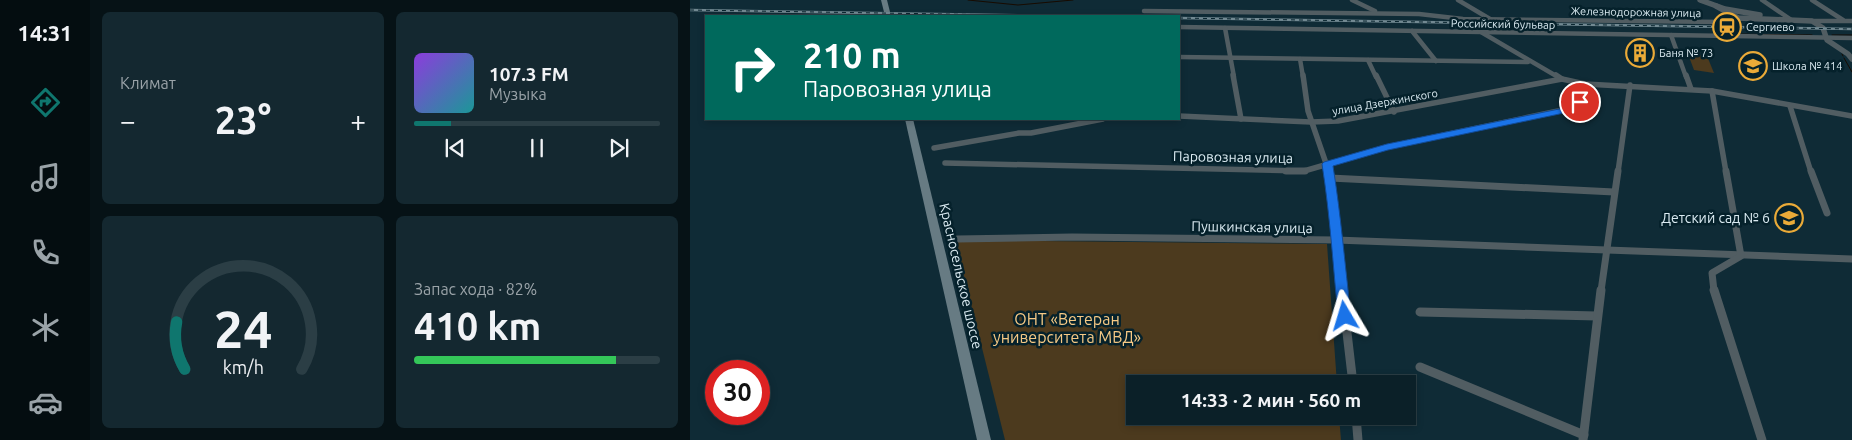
<!DOCTYPE html>
<html lang="ru">
<head>
<meta charset="utf-8">
<style>
  :root { --surface:#0b2028; --page:#142830; --text:#f1f3f6; --muted:#9aa3a8; --line:#2b3e45; --accent:#0f766e }
  body { margin:0; font-family:Ubuntu,sans-serif; background:var(--page); color:var(--text); height:100vh; display:flex; flex-direction:column; font-size:19px; white-space:nowrap }
  * { box-sizing:border-box; margin:0 }
  p { font-size:16px; color:var(--muted) }
  .icon { flex:none; width:28px; height:28px; fill:none; stroke:currentColor; stroke-width:2; stroke-linecap:round; stroke-linejoin:round }
  .map { position:relative; flex:1; overflow:hidden }
  .details { display:flex; flex-direction:column; gap:12px; padding:12px; background:#061216; width:600px }
  .details>* { flex:none }
  .banner { position:absolute; left:15px; top:15px; width:475px; height:105px; border-radius:0px; box-shadow:0 2px 8px #0003,0 0 0 1px var(--line); background:#00695c; color:#fff; overflow:hidden }
  .speed { position:absolute; left:15px; top:360px; display:flex; gap:10px; font-size:25px; font-weight:700; text-align:center }
  .speed>* { display:grid; place-content:center; width:65px; height:65px; border-radius:50%; background:var(--surface); box-shadow:0 2px 8px #0003,0 0 0 1px var(--line); line-height:1 }
  .speed .limit { border:8px solid #d22; background:#fff; color:#111 }
  .pin { position:absolute; display:grid; place-items:center; width:42px; height:42px; color:#fff; margin:-21px; border:2px solid #fff; border-radius:50%; box-shadow:0 1px 5px #0007 }
  .me { position:absolute; width:55px; margin:-28px; rotate:353deg; stroke-linejoin:round; filter:drop-shadow(0 0 4px #0008) }
  .turn { display:flex; align-items:center; gap:18px; height:105px; padding:0 15px; font-size:22px }
  .turn .icon { width:65px; height:65px; stroke-width:2.5 }
  .turn b { display:block; font-size:35px; line-height:42px }
  .big { font-size:38px; font-weight:700; line-height:1.1 }
  .details .widget { flex:1; display:flex; flex-direction:column; justify-content:center; gap:8px; min-width:0; padding:0 18px; border-radius:8px; background:var(--page) }
  .details .dial { align-items:center; gap:0 }
  .dial svg { height:130px; overflow:visible; fill:none; stroke:var(--line); stroke-width:7; stroke-linecap:round; text-anchor:middle }
  .dial text { fill:var(--text); stroke:none }
  .song { display:flex; align-items:center; gap:15px }
  .cover { width:60px; height:60px; border-radius:8px; background:linear-gradient(135deg,hsl(270 70% 55%),hsl(180 70% 35%)) }
  .played { height:5px; border-radius:2px; background:linear-gradient(90deg,var(--accent) 15%,var(--line) 15%) }
  .keys { display:flex; justify-content:space-around; direction:ltr }
  .heat { display:flex; justify-content:space-between; align-items:center; font-size:28px; direction:ltr }
  .charge { height:8px; border-radius:4px; background:linear-gradient(90deg,#34c759 82%,var(--line) 0) }
  .details .tiles { flex:1; display:grid; gap:12px; grid-template-columns:repeat(2,1fr) }
  .trip { position:absolute; left:436px; top:375px; width:290px; height:50px; border-radius:0px; background:var(--surface); box-shadow:0 2px 8px #0003,0 0 0 1px var(--line); font-weight:700; line-height:50px; text-align:center }
  main { display:flex; flex:1; min-height:0 }
  .tab-bar { display:flex; flex-direction:column; width:90px; justify-content:space-around; align-items:center; background:#040d10; color:var(--muted) }
  .tab-bar .icon { width:35px; height:35px }
  .tab-bar .active { color:var(--accent) }
  .tab-bar b { font-size:22px; color:var(--text) }
  .map>svg:first-child { display:block }
  .green { fill:#4c3a1e }
  .lines { fill:none; stroke-linecap:round; stroke-linejoin:round }
  .stream { stroke:#180b00; stroke-width:1 }
  .building { fill:#134151 }
  .minor-far3 { stroke:#515d62; stroke-width:4.5 }
  .minor-far2 { stroke:#515d62; stroke-width:5.5 }
  .minor-far1 { stroke:#515d62; stroke-width:7 }
  .minor { stroke:#515d62; stroke-width:9 }
  .tertiary { stroke:#515d62; stroke-width:5.5 }
  .secondary { fill:#677b83; fill-rule:evenodd }
  .rail-casing { stroke:#728992; stroke-width:2.5 }
  .rail { stroke:#05212b; stroke-width:1; stroke-dasharray:4; stroke-linecap:butt }
  .route { fill:#1a73e8; stroke:#114b97 }
  .labels { text-anchor:middle; dominant-baseline:central; stroke-width:5; stroke-linejoin:round; paint-order:stroke }
  .far-street-label { font-size:11px; fill:#dbebf2; stroke:#05212b }
  .far-poi-label { font-size:11px; fill:#dbebf2; stroke:#05212b; text-anchor:start }
  .street-label { font-size:14px; fill:#dbebf2; stroke:#05212b }
  .poi-label { font-size:14px; fill:#dbebf2; stroke:#05212b; text-anchor:end }
  .near-park-label { font-size:16px; fill:#f6c985; stroke:#05212b }
</style>
</head>
<body>
<main>
<nav class="tab-bar">
<b>14:31</b>
<svg class="icon active" aria-label="directions" viewBox="0 0 24 24"><path d="M12 3l9 9-9 9-9-9zM9 14v-3h6M13 9l2 2-2 2"/></svg>
<svg class="icon" aria-label="music" viewBox="0 0 24 24"><path d="M9 18V5l10-2v13"/><circle cx="6" cy="18" r="3"/><circle cx="16" cy="16" r="3"/></svg>
<svg class="icon" aria-label="phone" viewBox="0 0 24 24"><path d="M5 4h4l2 5-3 2q2 4 5 5l2-3 5 2v4C11 20 4 13 5 4z"/></svg>
<svg class="icon" aria-label="climate" viewBox="0 0 24 24"><path d="M12 3v18M4 7l16 10M4 17L20 7"/></svg>
<svg class="icon" aria-label="car" viewBox="0 0 24 24"><path d="M5 17H2v-5l4-1 3-4h7l3 4 3 1v5h-3M9 17h6M6 11h13"/><circle cx="7" cy="17" r="2"/><circle cx="17" cy="17" r="2"/></svg>
</nav>
<section class="details">
<div class="tiles">
<div class="widget"><p>Климат</p>
<div class="heat"><a>−</a><b class="big">23°</b><a>+</a></div>
</div>
<div class="widget">
<div class="song"><i class="cover"></i><div><b>107.3 FM</b><p>Музыка</p></div></div>
<div class="played"></div>
<div class="keys"><svg class="icon" aria-label="previous" viewBox="0 0 24 24"><path d="M18 5L8 12l10 7zM5 5v14"/></svg><svg class="icon" aria-label="pause" viewBox="0 0 24 24"><path d="M8 5v14M16 5v14"/></svg><svg class="icon" aria-label="next" viewBox="0 0 24 24"><path d="M6 5l10 7-10 7zM19 5v14"/></svg></div>
</div>
<div class="widget dial"><svg viewBox="0 0 100 80">
<path d="M14 69A42 42 0 1 1 86 69"/>
<path d="M14 69A42 42 0 0 1 9 40" stroke="#0f766e"/>
<text x="50" y="56" font-size="32" font-weight="700">24</text>
<text x="50" y="72" font-size="11">km/h</text>
</svg></div>
<div class="widget"><p>Запас хода · 82%</p><b class="big">410 km</b><div class="charge"></div></div>
</div>
</section>
<div class="map">
<svg width="1162" height="440" viewBox="0 0 1162 440">
  <rect width="100%" height="100%" fill="#0f2b36"/>
  <g class="green">
    <path d="M 998,54 L 1017,56 L 1024,73 L 1004,70 Z"/>
    <path d="M 265,240 L 637,244 L 647,384 L 445,384 L 445,416 L 649,416 L 651,440 L 315,440 Z"/>
  </g>
  <g class="lines">
    <g class="stream">
      <path d="M 278,0 L 328,5 L 383,0"/>
      <path d="M 1041,34 L 1122,35"/>
      <path d="M 1142,35 L 1162,35"/>
      <path d="M 1152,54 L 1153,56"/>
      <path d="M 1154,58 L 1162,72"/>
    </g>
  </g>
  <path class="building" d="M 937,47 L 954,48 L 964,58 L 948,60 Z"/>
  <g class="lines">
    <g class="minor-far3">
      <path d="M 662,0 L 685,11"/>
      <path d="M 768,0 L 800,19"/>
      <path d="M 1072,0 L 1100,19"/>
      <path d="M 1122,0 L 1153,20"/>
      <path d="M 454,11 L 729,14 L 773,19 L 1032,22 L 1048,18"/>
      <path d="M 1121,21 L 1162,21"/>
      <path d="M 489,27 L 1162,38"/>
      <path d="M 535,28 L 544,77"/>
      <path d="M 722,31 L 746,61"/>
      <path d="M 791,32 L 868,77"/>
      <path d="M 981,35 L 996,77"/>
      <path d="M 489,57 L 838,62"/>
      <path d="M 610,59 L 613,77"/>
      <path d="M 678,60 L 686,77"/>
    </g>
    <g class="minor-far2">
      <path d="M 543,75 L 551,119"/>
      <path d="M 613,75 L 618,111 L 639,172"/>
      <path d="M 686,75 L 704,112"/>
      <path d="M 866,75 L 872,79 L 895,84 L 1022,91 L 1162,116"/>
      <path d="M 996,75 L 1001,89"/>
      <path d="M 1022,91 L 1036,172"/>
      <path d="M 1100,106 L 1121,172"/>
      <path d="M 489,116 L 621,122 L 648,121 L 872,79"/>
      <path d="M 244,148 L 329,133 L 341,133 L 413,119"/>
      <path d="M 255,163 L 614,171 L 697,147 L 887,107 L 895,84"/>
      <path d="M 928,172 L 940,85"/>
    </g>
    <g class="minor-far1">
      <path d="M 596,171 L 615,171"/>
      <path d="M 638,171 L 653,291"/>
      <path d="M 1121,171 L 1137,213"/>
      <path d="M 640,178 L 924,192"/>
      <path d="M 267,239 L 382,237 L 646,240 L 1162,259"/>
      <path d="M 911,291 L 928,171"/>
      <path d="M 1024,291 L 1022,273 L 1051,256 L 1036,171"/>
    </g>
    <g class="minor">
      <path d="M 652,290 L 663,384"/>
      <path d="M 1024,290 L 1072,440"/>
      <path d="M 730,312 L 907,316"/>
      <path d="M 730,367 L 894,435"/>
      <path d="M 666,416 L 668,440"/>
      <path d="M 893,440 L 911,290"/>
    </g>
    <g class="tertiary">
      <path d="M 1010,0 L 1035,9 L 1070,15"/>
      <path d="M 1026,6 L 1048,18 L 1122,21 L 1133,28 L 1137,40 L 1158,54 L 1162,59"/>
    </g>
    <g class="secondary">
      <path d="M 191,0 L 197,0 L 201,16 L 195,16 Z"/>
      <path d="M 215,119 L 223,119 L 301,440 L 287,440 Z"/>
    </g>
    <defs>
      <g id="rail">
        <path d="M 0,10 L 379,16"/>
        <path d="M 489,18 L 1162,29"/>
      </g>
    </defs>
    <use href="#rail" class="rail-casing"/>
    <use href="#rail" class="rail"/>
  </g>
  <path class="route" d="M 887,100 L 890,100 L 895,102 L 891,109 L 879,112 L 698,150 L 643,166 C 651,216 655,266 661,316 L 660,320 L 650,320 L 648,316 C 643,265 640,215 632,164 L 634,162 L 697,144 L 874,108 L 884,105 Z"/>
  <defs>
    <symbol id="station-ring" viewBox="-11 -11 22 22"><circle r="9.5" fill="#05212b" stroke="#eaaa38" stroke-width="1.5"/><path d="M-3-6H3Q5-6 5-4V2Q5 4 3 4L4.5 6H3L1.5 4h-3L-3 6H-4.5L-3 4Q-5 4-5 2V-4Q-5-6-3-6ZM-3.5-4v3h7v-3ZM-3.5 1v1.5H-2V1ZM2 1v1.5H3.5V1Z" fill="#eaaa38"/></symbol>
    <symbol id="building-ring" viewBox="-11 -11 22 22"><circle r="9.5" fill="#05212b" stroke="#eaaa38" stroke-width="1.5"/><path d="M-4-6H4V6H1V3H-1V6H-4ZM-2.5-4.3h1.7v1.8h-1.7ZM.8-4.3h1.7v1.8H.8ZM-2.5-1h1.7V.8h-1.7ZM.8-1h1.7V.8H.8Z" fill="#eaaa38"/></symbol>
    <symbol id="school-ring" viewBox="-11 -11 22 22"><circle r="9.5" fill="#05212b" stroke="#eaaa38" stroke-width="1.5"/><path d="M0-5L7-2L0 1L-7-2ZM-4 1L0 2.5L4 1V4Q0 6-4 4Z" fill="#eaaa38"/></symbol>
  </defs>
  <g fill-rule="evenodd">
    <use href="#station-ring" x="1021" y="11" width="32" height="32"/>
    <use href="#building-ring" x="934" y="37" width="32" height="32"/>
    <use href="#school-ring" x="1047" y="50" width="32" height="32"/>
    <use href="#school-ring" x="1083" y="202" width="32" height="32"/>
  </g>
  <g class="labels">
    <g class="far-street-label">
      <text transform="translate(946 12) rotate(1)">Железнодорожная улица</text>
      <text transform="translate(813 24) rotate(1)">Российский бульвар</text>
      <text transform="translate(695 102) rotate(-10)">улица Дзержинского</text>
    </g>
    <g class="far-poi-label">
      <text x="1056" y="27">Сергиево</text>
      <text x="969" y="53">Баня № 73</text>
      <text x="1082" y="66">Школа № 414</text>
    </g>
    <g class="street-label">
      <text transform="translate(543 157) rotate(1)">Паровозная улица</text>
      <text transform="translate(562 227) rotate(1)">Пушкинская улица</text>
      <text transform="translate(271 276) rotate(77)">Красносельское шоссе</text>
    </g>
    <g class="poi-label">
      <text x="1080" y="218">Детский сад № 6</text>
    </g>
    <g class="near-park-label">
      <text x="377" y="319">ОНТ «Ветеран<tspan x="377" dy="18">университета МВД»</tspan></text>
    </g>
  </g>
</svg>
<div class="speed"><div class="limit">30</div></div>
<div class="pin" style="left:890px;top:102px;background:#d93025"><svg class="icon" aria-label="arrive" viewBox="0 0 24 24"><path d="M6 21V4h12l-3 4 3 4H6"/></svg></div>
<svg class="me" style="left:655px;top:316px" viewBox="-20 -20 40 40"><path d="M0-17L14 15 0 8-14 15z" fill="#1a73e8" stroke="#fff" stroke-width="4"/></svg>
<div class="trip">14:33 · 2 мин · 560 m</div>
<div class="banner">
<div class="turn"><svg class="icon" aria-label="right" viewBox="0 0 24 24"><path d="M7 20v-9h11M14 6l5 5-5 5"/></svg><div><b>210 m</b>Паровозная улица</div></div>
</div>
</div>
</main>
</body>
</html>
